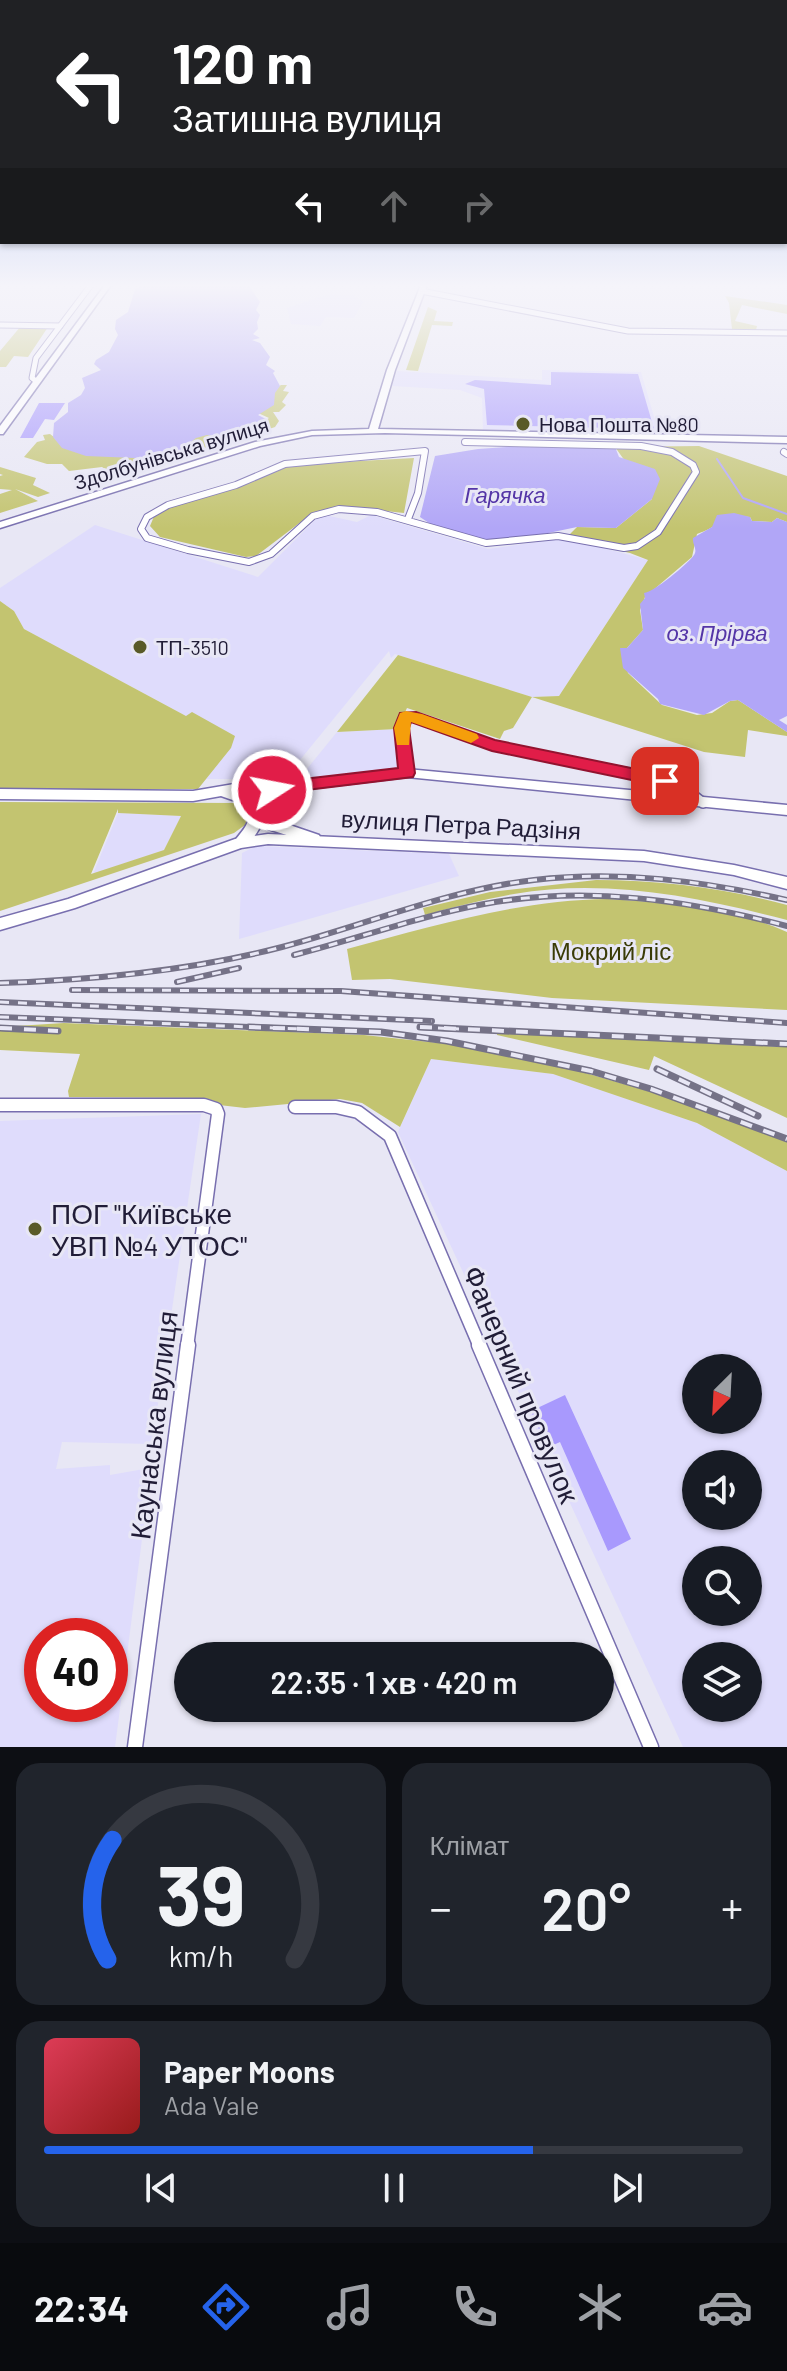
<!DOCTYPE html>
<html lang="uk">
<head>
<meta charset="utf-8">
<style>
  :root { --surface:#171b24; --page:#20242c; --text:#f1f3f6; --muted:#9ea1a6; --line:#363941; --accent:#2563eb }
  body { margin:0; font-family:Barlow,sans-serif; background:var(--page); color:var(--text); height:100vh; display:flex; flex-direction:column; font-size:30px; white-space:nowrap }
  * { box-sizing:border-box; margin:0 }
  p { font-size:26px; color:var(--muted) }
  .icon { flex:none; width:44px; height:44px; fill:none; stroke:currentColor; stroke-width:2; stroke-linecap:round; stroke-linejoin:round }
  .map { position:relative; height:1747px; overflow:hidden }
  .sheet { display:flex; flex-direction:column; gap:16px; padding:16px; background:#0d0f14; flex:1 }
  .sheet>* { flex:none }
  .guide { position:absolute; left:0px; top:0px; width:788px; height:244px; box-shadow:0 2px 6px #0004; background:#202124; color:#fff; overflow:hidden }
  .needle { width:52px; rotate:204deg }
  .buttons { position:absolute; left:682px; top:1354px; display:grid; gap:16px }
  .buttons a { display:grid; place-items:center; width:80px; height:80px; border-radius:50%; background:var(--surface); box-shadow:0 2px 6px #0004; font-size:40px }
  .speed { position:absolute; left:24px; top:1618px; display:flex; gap:16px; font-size:40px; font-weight:700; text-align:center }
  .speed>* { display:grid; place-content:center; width:104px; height:104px; border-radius:50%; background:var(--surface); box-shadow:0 2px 6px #0004; line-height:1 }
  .speed .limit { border:12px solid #d22; background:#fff; color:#111 }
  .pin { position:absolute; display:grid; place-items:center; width:68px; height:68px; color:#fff; margin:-34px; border-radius:16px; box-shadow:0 4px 12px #0006 }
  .me { position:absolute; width:88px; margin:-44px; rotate:79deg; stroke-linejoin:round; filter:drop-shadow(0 0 6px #0008) }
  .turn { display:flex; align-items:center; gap:28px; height:168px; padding:0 40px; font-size:36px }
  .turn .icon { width:104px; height:104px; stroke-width:2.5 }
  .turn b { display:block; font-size:56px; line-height:68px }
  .lanes { display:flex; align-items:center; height:76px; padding:0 40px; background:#0003; justify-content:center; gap:40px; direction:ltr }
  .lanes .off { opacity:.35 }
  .big { font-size:60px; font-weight:600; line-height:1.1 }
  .sheet .widget { flex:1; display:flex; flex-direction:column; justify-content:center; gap:12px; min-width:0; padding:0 28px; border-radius:24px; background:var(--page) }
  .sheet .dial { align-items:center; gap:0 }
  .dial svg { height:208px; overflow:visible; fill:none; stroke:var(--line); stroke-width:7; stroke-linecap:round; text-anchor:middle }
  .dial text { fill:var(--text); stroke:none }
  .song { display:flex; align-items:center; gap:24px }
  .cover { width:96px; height:96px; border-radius:12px; background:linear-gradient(135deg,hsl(350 70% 55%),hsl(0 70% 35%)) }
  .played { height:8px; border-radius:4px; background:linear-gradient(90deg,var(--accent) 70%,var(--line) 70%) }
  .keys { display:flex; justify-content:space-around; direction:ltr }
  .heat { display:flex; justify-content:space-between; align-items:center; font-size:44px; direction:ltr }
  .sheet .tiles { flex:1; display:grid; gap:16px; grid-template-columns:1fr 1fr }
  .widget:last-child { grid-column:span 2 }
  .trip { position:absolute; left:174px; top:1642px; width:440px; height:80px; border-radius:40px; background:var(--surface); box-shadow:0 2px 6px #0004; font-weight:600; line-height:80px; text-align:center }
  .tabs { display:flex; height:128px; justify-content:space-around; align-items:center; background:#090b0e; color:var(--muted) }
  .tabs .icon { width:56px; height:56px }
  .tabs .active { color:var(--accent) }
  .tabs b { font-size:36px; color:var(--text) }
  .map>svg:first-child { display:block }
  .built { fill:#dfdcfc; fill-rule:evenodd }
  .green { fill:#c3c470; fill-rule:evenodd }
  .water { fill:#b1a6f7 }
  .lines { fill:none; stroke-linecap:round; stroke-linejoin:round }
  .stream { stroke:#b1a6f7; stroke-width:2 }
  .building { fill:#a899fd }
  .street-far5-casing { stroke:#786faf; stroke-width:7 }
  .street-far4-casing { stroke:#786faf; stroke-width:8 }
  .street-far3-casing { stroke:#786faf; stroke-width:9 }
  .street-far2-casing { stroke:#786faf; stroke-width:12 }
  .street-far1-casing { stroke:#786faf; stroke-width:15 }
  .street-casing { stroke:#786faf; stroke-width:17 }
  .secondary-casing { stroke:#786faf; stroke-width:3 }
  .primary-casing { stroke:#786faf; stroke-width:3 }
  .street-far5 { stroke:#fff; stroke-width:5 }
  .street-far4 { stroke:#fff; stroke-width:6 }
  .street-far3 { stroke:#fff; stroke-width:7 }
  .street-far2 { stroke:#fff; stroke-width:9 }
  .street-far1 { stroke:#fff; stroke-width:12 }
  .street { stroke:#fff; stroke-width:14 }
  .secondary { fill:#fff; fill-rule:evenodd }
  .primary { fill:#fff; fill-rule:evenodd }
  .rail-far1-casing { stroke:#757287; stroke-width:6 }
  .rail-casing { stroke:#757287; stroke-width:7 }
  .rail-far1 { stroke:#e8e7f5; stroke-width:3; stroke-dasharray:9; stroke-linecap:butt }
  .rail { stroke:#e8e7f5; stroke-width:4; stroke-dasharray:12; stroke-linecap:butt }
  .route { fill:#e11d48; stroke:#92132f; stroke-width:2 }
  .slow { fill:#f59e0b }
  .poi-dot { fill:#595a27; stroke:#e8e7f5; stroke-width:3 }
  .labels { text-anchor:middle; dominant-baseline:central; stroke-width:6; stroke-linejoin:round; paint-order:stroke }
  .far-poi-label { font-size:20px; fill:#211d37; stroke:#e8e7f5; text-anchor:start }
  .far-street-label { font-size:20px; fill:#211d37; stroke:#e8e7f5 }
  .far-water-label { font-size:22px; font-style:italic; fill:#5435a7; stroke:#e8e7f5 }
  .street-label { font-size:24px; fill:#211d37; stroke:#e8e7f5 }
  .park-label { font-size:24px; fill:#3a3b06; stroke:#e8e7f5 }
  .near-poi-label { font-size:28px; fill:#211d37; stroke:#e8e7f5; text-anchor:start }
  .near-street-label { font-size:28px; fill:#211d37; stroke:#e8e7f5 }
</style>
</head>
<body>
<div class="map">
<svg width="787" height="1747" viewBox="0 0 787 1747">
  <rect width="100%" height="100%" fill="#e8e7f5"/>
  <g class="built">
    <path d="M 330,294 L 353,295 L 363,302 L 354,318 L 326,317 L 320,326 L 291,324 L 287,308 Z"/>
    <path d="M 542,370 L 641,372 L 659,434 L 483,431 L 482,398 L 460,390 L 392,386 L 397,371 L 542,380 Z"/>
    <path d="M 325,515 L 357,522 L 371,515 L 488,549 L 566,538 L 648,560 L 559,696 L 532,697 L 395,654 L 391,658 L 389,651 L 291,771 L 274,779 L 206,779 L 231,748 L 186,716 L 24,629 L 14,611 L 0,601 L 0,588 L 95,525 L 258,577 L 317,518 Z"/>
    <path d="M 397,729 L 404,770 L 298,780 L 337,732 Z"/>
    <path d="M 118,813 L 181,816 L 164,850 L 93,874 Z"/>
    <path d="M 256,846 L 449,854 L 459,876 L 239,939 L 242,853 Z"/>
    <path d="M 431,1059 L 553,1074 L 697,1123 L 787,1171 L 787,1747 L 683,1747 L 398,1132 ZM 696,1368 L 748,1368 L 748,1420 L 696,1420 ZM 696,1464 L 748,1464 L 748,1516 L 696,1516 ZM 696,1560 L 748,1560 L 748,1612 L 696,1612 ZM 696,1656 L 748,1656 L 748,1708 L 696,1708 Z"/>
    <path d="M 201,1114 L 152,1444 L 62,1442 L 56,1469 L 110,1465 L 110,1475 L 144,1469 L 150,1478 L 115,1747 L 0,1747 L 0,1121 ZM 42,1636 L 110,1636 L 110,1704 L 42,1704 Z"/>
  </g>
  <g class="green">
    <path d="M 725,296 L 787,305 L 787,314 L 742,305 L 735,321 L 757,326 L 756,330 L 732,329 L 729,303 Z"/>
    <path d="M 428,307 L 437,311 L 434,321 L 453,322 L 452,326 L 432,325 L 418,371 L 406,370 Z"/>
    <path d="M 21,326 L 48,327 L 28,357 L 14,356 L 6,367 L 0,367 L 0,351 Z"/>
    <path d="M 281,385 L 287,385 L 283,391 L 289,392 L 282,402 L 286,405 L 279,412 L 273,412 L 279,421 L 275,427 L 126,476 L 119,470 L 108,471 L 102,467 L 69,471 L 62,464 L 47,464 L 24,457 L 37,442 L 45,440 L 43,435 L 50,434 L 63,444 L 250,430 L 269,418 L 258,413 L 273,390 Z"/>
    <path d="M 699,446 L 787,476 L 787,522 L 777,518 L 772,522 L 752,521 L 750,517 C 723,515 720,526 697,534 L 692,557 L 645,597 L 640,610 L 643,630 L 627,648 L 621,648 L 628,673 L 662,705 L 697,715 L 712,713 L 730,701 L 738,700 L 787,732 L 787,736 L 748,730 L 745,757 L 704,752 L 532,697 L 513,728 L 504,731 L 500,739 L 407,708 L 397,729 L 337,732 L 398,655 L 532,697 L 559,696 L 648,560 L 630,553 L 566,538 L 577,527 L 616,528 L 652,499 L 615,447 Z"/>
    <path d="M 414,458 L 404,513 L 348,507 L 314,512 L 256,556 L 246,557 L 160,537 L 150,526 L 155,514 L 164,508 L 288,465 Z"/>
    <path d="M 0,467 L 36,478 L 33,485 L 50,493 L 38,497 L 15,489 L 38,501 L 0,513 L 0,494 L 12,490 L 0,489 L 0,476 L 3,475 L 0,474 Z"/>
    <path d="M 0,601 L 14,611 L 24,629 L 186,716 L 192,712 L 235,736 L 231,748 L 198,789 L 0,789 Z"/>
    <path d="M 0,802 L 239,803 L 250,812 L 245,825 L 234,833 L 0,911 ZM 118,809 L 118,813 L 181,816 L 164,850 L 91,874 Z"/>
    <path d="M 596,880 C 662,880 724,888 787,905 L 787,920 C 698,897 606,878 514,894 C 484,899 454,907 425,915 L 423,908 L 490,892 Z"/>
    <path d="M 608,899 C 668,903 731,907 787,932 L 787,1010 L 552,998 L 390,979 L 352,980 L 347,949 C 433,926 518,900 608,899 Z"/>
    <path d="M 64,1023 L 364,1035 L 449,1044 L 558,1065 L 662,1095 L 787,1142 L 787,1171 L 697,1123 L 553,1074 L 431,1059 L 400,1127 L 362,1103 L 340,1099 L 245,1108 L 219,1105 L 202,1098 L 69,1097 L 68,1091 L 80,1054 L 0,1050 L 0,1027 Z"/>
    <path d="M 497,1033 L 787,1047 L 787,1118 L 654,1056 L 649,1070 L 497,1035 Z"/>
  </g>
  <g class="water">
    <path d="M 143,285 L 248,285 L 260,302 L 256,310 L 260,315 L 257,322 L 258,329 L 253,334 L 260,338 L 252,340 L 260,343 L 270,357 L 266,365 L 275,371 L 273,373 L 280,386 L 275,393 L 274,405 L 258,415 L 268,420 L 246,434 L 219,437 L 207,435 L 196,438 L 179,452 L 156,455 L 159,459 L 86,456 L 62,448 L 53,437 L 54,423 L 68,412 L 68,403 L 81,395 L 85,388 L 82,378 L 101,370 L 94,364 L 96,360 L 109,352 L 118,335 L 115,329 L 116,320 L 128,312 L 135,289 Z"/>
    <path d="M 535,445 L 615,447 L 619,457 L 655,469 L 660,479 L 652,499 L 616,528 L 577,527 L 534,536 L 483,541 L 435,527 L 420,517 L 435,456 L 478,449 Z"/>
    <path d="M 734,513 L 750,517 L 752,521 L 772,522 L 777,518 L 787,522 L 787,716 L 779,720 L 787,725 L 787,732 L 738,700 L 730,701 L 704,715 L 660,704 L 658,699 L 623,668 L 620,648 L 627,648 L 643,630 L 640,604 L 645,598 L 644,593 C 654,592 688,564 694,555 C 698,549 692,545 693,538 L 712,527 L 717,515 Z"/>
  </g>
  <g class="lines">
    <path class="stream" d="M 717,459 L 743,498 L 787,514"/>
  </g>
  <g class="building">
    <path d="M 551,372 L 638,374 L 654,429 L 487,425 L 484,389 L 465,384 L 475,380 L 551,385 Z"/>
    <path d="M 39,403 L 65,403 L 54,420 L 45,419 L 33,438 L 20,438 Z"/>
    <path d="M 565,1395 L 631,1539 L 608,1551 L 560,1442 L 547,1448 L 531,1411 Z"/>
  </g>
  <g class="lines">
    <defs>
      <g id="street-far5">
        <path d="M 421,291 L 628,331 L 787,333"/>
        <path d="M 0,325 L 60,326"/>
        <path d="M 36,381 L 32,378 L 36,358 L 91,285"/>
      </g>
      <g id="street-far4">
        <path d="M 784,452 L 787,454"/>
        <path d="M 408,519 L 418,493 L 425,451 L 285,464 L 236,485 L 168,505 L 147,517 L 141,529 L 147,538 L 188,550 L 249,562 L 271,554 L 313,516 L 339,509 L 377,512 L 486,543 L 558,536 L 624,548 L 637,546 L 658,532 L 696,472 L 693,465 L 672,452 L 641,446 L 465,442"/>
      </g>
      <path id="street-far3" d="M 407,773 L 401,728 L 406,717 L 416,717 L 491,745 L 646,775"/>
      <path id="street-far2" d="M 639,773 L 688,791 L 703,803"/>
      <g id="street-far1">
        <path d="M 0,1105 L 204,1105 L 216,1109 L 218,1114 L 187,1347"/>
        <path d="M 295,1107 L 336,1107 L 358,1112 L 390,1136 L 480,1347"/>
      </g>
      <g id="street">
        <path d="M 479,1345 L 651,1747"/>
        <path d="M 135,1747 L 188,1345"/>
      </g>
      <g id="secondary">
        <path d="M 105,285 L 111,285 L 3,434 L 0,434 L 0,426 Z"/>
        <path d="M 421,285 L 427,285 L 395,370 L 378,429 L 787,437 L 787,443 L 385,433 L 312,435 L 260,446 L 0,528 L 0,522 L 255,442 L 312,431 L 369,429 L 387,370 Z"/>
        <path d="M 407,769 L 787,805 L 787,815 L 407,777 L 289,791 L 276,801 L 274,816 L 278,821 L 319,835 L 321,839 L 319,843 L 314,844 L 268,829 L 263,820 C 259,831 251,844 240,848 L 233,843 C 242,830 254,822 247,805 L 221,796 L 193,801 L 0,799 L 0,789 L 193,791 L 258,780 L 286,782 ZM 258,790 L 272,791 L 258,799 L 238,793 Z"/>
      </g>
      <path id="primary" d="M 268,834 L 644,851 L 734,865 L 787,877 L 787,889 L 734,875 L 644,861 L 268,844 L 241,848 L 75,908 L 0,930 L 0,918 L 68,899 L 235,839 Z"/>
    </defs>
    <use href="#street-far5" class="street-far5-casing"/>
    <use href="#street-far4" class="street-far4-casing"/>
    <use href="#street-far3" class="street-far3-casing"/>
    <use href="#street-far2" class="street-far2-casing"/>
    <use href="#street-far1" class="street-far1-casing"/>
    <use href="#street" class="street-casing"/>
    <use href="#secondary" class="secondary-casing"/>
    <use href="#primary" class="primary-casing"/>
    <use href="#street-far5" class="street-far5"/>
    <use href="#street-far4" class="street-far4"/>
    <use href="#street-far3" class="street-far3"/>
    <use href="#street-far2" class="street-far2"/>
    <use href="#street-far1" class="street-far1"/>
    <use href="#street" class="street"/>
    <use href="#secondary" class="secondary"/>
    <use href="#primary" class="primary"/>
    <defs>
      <g id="rail-far1">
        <path d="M 294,955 C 357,939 419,916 484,904 C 586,885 687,900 787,926"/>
        <path d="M 177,982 L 239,968"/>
        <path d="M 0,983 C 95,980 190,971 282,947 C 366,925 447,890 534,880 C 620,870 703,881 787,900"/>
        <path d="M 72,990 L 341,991 L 787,1023"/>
        <path d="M 0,1002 L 432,1021"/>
        <path d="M 0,1017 L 300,1029"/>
        <path d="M 420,1027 L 459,1029"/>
        <path d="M 0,1028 L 15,1029"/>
      </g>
      <g id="rail">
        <path d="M 249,1027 L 381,1032 L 447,1041 L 591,1071 L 651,1089 L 787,1139"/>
        <path d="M 420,1027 L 787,1044"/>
        <path d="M 0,1028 L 58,1031"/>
        <path d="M 657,1069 L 758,1116"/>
      </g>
    </defs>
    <use href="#rail-far1" class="rail-far1-casing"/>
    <use href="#rail" class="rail-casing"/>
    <use href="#rail-far1" class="rail-far1"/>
    <use href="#rail" class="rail"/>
  </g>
  <linearGradient id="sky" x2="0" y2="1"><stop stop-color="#92aeee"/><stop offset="0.54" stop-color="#f5f4fa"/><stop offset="1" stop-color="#f5f4fa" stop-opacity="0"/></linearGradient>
  <rect width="787" height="529" fill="url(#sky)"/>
  <path class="route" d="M 416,712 L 495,740 L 665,775 L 673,781 L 665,787 L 492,751 L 411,722 L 409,728 L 415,773 L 413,777 L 290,792 L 272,803 L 263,796 L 266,786 L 286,781 L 398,768 L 394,728 L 400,713 Z"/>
  <path class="slow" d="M 406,711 L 422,714 L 477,734 L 479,738 L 471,743 L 411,722 L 409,745 L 397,745 L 394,728 L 400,713 Z"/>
  <g class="poi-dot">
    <circle cx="523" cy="424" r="8"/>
    <circle cx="140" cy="647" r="8"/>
    <circle cx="35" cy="1229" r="8"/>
  </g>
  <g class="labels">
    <g class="far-poi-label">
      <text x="539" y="424">Нова Пошта №80</text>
      <text x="156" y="647">ТП-3510</text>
    </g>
    <g class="far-street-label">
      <text transform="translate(171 453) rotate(-17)">Здолбунівська вулиця</text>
    </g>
    <g class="far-water-label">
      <text x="505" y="494">Гарячка</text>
      <text x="717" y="632">оз. Прірва</text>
    </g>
    <g class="street-label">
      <text transform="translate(461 824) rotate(3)">вулиця Петра Радзіня</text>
    </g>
    <g class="park-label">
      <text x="611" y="950">Мокрий ліс</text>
    </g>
    <g class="near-poi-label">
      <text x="51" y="1213">ПОГ "Київське<tspan x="51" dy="32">УВП №4 УТОС"</tspan></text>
    </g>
    <g class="near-street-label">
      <text transform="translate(522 1384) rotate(67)">Фанерний провулок</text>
      <text transform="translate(153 1425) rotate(-83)">Каунаська вулиця</text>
    </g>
  </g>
</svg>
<div class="buttons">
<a><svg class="needle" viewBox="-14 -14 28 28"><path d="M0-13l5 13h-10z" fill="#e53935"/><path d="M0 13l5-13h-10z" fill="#9ea1a6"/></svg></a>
<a><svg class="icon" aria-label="sound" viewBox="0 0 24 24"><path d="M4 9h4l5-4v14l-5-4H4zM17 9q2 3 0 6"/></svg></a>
<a><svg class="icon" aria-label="search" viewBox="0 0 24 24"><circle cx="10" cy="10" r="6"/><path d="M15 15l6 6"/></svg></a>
<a><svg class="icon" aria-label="layers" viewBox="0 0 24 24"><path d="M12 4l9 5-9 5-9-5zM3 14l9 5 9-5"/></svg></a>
</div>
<div class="speed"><div class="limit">40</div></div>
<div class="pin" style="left:665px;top:781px;background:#d93025"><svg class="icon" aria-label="arrive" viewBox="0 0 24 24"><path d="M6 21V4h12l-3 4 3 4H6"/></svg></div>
<svg class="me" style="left:272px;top:790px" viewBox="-20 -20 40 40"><circle r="17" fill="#e11d48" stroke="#fff" stroke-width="3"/><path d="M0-11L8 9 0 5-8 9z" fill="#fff"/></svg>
<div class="trip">22:35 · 1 хв · 420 m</div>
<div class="guide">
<div class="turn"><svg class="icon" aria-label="left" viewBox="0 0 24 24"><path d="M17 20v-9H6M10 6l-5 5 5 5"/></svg><div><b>120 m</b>Затишна вулиця</div></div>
<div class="lanes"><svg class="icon" aria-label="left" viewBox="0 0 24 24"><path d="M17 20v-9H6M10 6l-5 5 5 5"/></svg><svg class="icon off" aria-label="ahead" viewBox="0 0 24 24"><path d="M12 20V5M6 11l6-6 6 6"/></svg><svg class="icon off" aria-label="right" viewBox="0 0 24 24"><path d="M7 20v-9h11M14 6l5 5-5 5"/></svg></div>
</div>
</div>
<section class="sheet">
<div class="tiles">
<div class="widget dial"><svg viewBox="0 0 100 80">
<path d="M14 69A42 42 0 1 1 86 69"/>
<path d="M14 69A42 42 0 0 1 16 23" stroke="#2563eb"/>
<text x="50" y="56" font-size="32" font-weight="700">39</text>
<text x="50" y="72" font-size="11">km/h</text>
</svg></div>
<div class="widget"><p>Клімат</p>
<div class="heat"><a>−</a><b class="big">20°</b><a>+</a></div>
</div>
<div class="widget">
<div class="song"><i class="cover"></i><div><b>Paper Moons</b><p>Ada Vale</p></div></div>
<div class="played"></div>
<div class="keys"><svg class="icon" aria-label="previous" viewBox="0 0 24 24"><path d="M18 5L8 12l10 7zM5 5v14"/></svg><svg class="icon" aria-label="pause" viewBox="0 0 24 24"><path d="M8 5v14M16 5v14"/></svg><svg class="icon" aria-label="next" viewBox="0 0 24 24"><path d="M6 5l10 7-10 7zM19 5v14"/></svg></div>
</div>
</div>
</section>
<nav class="tabs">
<b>22:34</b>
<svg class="icon active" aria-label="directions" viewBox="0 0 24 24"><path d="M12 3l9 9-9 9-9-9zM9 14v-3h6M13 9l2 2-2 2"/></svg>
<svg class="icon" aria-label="music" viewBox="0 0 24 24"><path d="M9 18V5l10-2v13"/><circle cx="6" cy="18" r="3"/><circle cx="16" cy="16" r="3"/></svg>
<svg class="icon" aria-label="phone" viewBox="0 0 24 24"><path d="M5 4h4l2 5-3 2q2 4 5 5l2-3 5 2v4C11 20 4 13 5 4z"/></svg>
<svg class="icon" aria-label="climate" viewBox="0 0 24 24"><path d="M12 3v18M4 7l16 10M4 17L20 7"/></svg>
<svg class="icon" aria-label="car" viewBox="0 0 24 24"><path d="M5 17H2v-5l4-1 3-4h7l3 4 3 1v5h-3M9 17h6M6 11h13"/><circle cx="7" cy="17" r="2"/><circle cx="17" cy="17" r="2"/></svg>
</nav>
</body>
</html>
